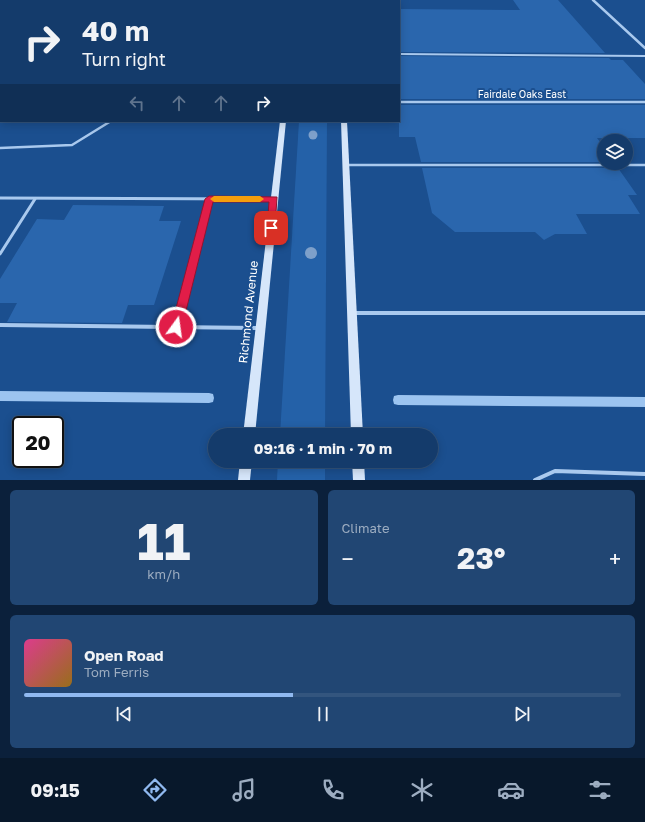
<!DOCTYPE html>
<html lang="en">
<head>
<meta charset="utf-8">
<style>
  :root { --surface:#143b6b; --page:#214673; --text:#f1f3f6; --muted:#9dadc1; --line:#33557e; --accent:#90b9f0 }
  body { margin:0; font-family:"Golos Text",sans-serif; background:var(--page); color:var(--text); height:100vh; display:flex; flex-direction:column; font-size:15px; white-space:nowrap }
  * { box-sizing:border-box; margin:0 }
  p { font-size:13px; color:var(--muted) }
  .icon { flex:none; width:22px; height:22px; fill:none; stroke:currentColor; stroke-width:2; stroke-linecap:round; stroke-linejoin:round }
  .map { position:relative; height:480px; overflow:hidden }
  .details { display:flex; flex-direction:column; gap:10px; padding:10px; background:#0b203b; flex:1 }
  .details>* { flex:none }
  .banner { position:absolute; left:0px; top:0px; width:400px; height:122px; box-shadow:0 2px 10px #0003,0 0 0 1px var(--line); background:#143b6b; color:var(--text); overflow:hidden }
  .controls { position:absolute; left:597px; top:134px; display:grid; gap:8px }
  .controls a { display:grid; place-items:center; width:36px; height:36px; border-radius:50%; background:var(--surface); box-shadow:0 2px 10px #0003,0 0 0 1px var(--line); font-size:20px }
  .speed { position:absolute; left:12px; top:416px; display:flex; gap:8px; font-size:20px; font-weight:700; text-align:center }
  .speed>* { display:grid; place-content:center; width:52px; height:52px; border-radius:50%; background:var(--surface); box-shadow:0 2px 10px #0003,0 0 0 1px var(--line); line-height:1 }
  .speed .limit { border:2px solid #111; border-radius:6px; background:#fff; color:#111 }
  .pin { position:absolute; display:grid; place-items:center; width:34px; height:34px; color:#fff; margin:-17px; border-radius:8px; box-shadow:0 2px 6px #0006 }
  .me { position:absolute; width:44px; margin:-22px; rotate:14deg; stroke-linejoin:round; filter:drop-shadow(0 0 3px #0008) }
  .turn { display:flex; align-items:center; gap:14px; height:84px; padding:0 16px; font-size:18px }
  .turn .icon { width:52px; height:52px; stroke-width:2.5 }
  .turn b { display:block; font-size:28px; line-height:34px }
  .lanes { display:flex; align-items:center; height:38px; padding:0 16px; background:#0003; justify-content:center; gap:20px; direction:ltr }
  .lanes .off { opacity:.35 }
  .big { font-size:30px; font-weight:700; line-height:1.1 }
  .details .card { flex:1; display:flex; flex-direction:column; justify-content:center; gap:6px; min-width:0; padding:0 14px; border-radius:6px; background:var(--page) }
  .details .dial { align-items:center; gap:0 }
  .dial b { font-size:52px; line-height:1 }
  .song { display:flex; align-items:center; gap:12px }
  .cover { width:48px; height:48px; border-radius:6px; background:linear-gradient(135deg,hsl(330 70% 55%),hsl(40 70% 35%)) }
  .played { height:4px; border-radius:2px; background:linear-gradient(90deg,var(--accent) 45%,var(--line) 45%) }
  .keys { display:flex; justify-content:space-around; direction:ltr }
  .heat { display:flex; justify-content:space-between; align-items:center; font-size:22px; direction:ltr }
  .details .tiles { flex:1; display:grid; gap:10px; grid-template-columns:1fr 1fr }
  .card:last-child { grid-column:span 2 }
  .trip { position:absolute; left:208px; top:428px; width:230px; height:40px; border-radius:20px; background:var(--surface); box-shadow:0 2px 10px #0003,0 0 0 1px var(--line); font-weight:700; line-height:40px; text-align:center }
  .menu { display:flex; height:64px; justify-content:space-around; align-items:center; background:#08182b; color:var(--muted) }
  .menu .icon { width:28px; height:28px }
  .menu .current { color:var(--accent) }
  .menu b { font-size:18px; color:var(--text) }
  .map>svg:first-child { display:block }
  .green { fill:#2461a8 }
  .lines { fill:none; stroke-linecap:round; stroke-linejoin:round }
  .stream { fill:#9cc4f0; fill-rule:evenodd }
  .building { fill:#2a66ad }
  .lane-far3 { stroke:#a9c9ee; stroke-width:2 }
  .lane-far2 { stroke:#a9c9ee; stroke-width:2.5 }
  .lane-far1 { stroke:#a9c9ee; stroke-width:3 }
  .lane { stroke:#a9c9ee; stroke-width:4 }
  .street { stroke:#a9c9ee; stroke-width:2.5 }
  .secondary { fill:#d6e6fa; fill-rule:evenodd }
  .tree { fill:#7ea0ca }
  .route { fill:#e11d48; stroke:#92132f }
  .slow { fill:#f59e0b }
  .labels { text-anchor:middle; dominant-baseline:central; stroke-width:4; stroke-linejoin:round; paint-order:stroke }
  .far-street-label { font-size:10px; fill:#fff; stroke:#1b4f8f }
  .street-label { font-size:12px; fill:#fff; stroke:#1b4f8f }
</style>
</head>
<body>
<div class="map">
<svg width="645" height="480" viewBox="0 0 645 480">
  <rect width="100%" height="100%" fill="#1b4f8f"/>
  <g class="green">
    <path d="M 299,121 L 327,121 L 325,435 L 280,435 Z"/>
    <path d="M 278,461 L 325,461 L 325,480 L 277,480 Z"/>
  </g>
  <g class="lines">
    <g class="stream">
      <path d="M 0,391 L 209,393 L 213,394 L 214,398 L 213,402 L 209,403 L 0,401 Z"/>
      <path d="M 398,395 L 645,397 L 645,407 L 398,405 L 394,404 L 393,400 L 394,396 Z"/>
    </g>
  </g>
  <g class="building">
    <path d="M 513,0 L 558,0 L 605,53 L 399,52 L 399,9 L 520,10 Z"/>
    <path d="M 399,56 L 609,58 L 611,60 L 623,60 L 645,84 L 645,99 L 399,99 Z"/>
    <path d="M 399,105 L 645,105 L 645,138 L 597,138 L 604,147 L 604,162 L 421,162 L 415,137 L 399,137 Z"/>
    <path d="M 422,168 L 618,168 L 637,195 L 628,195 L 640,214 L 576,214 L 587,234 L 555,234 L 544,240 L 535,232 L 455,232 L 432,213 Z"/>
    <path d="M 73,205 L 164,206 L 159,221 L 181,221 L 154,305 L 128,305 L 122,323 L 7,322 L 17,303 L 0,303 L 0,279 L 37,219 L 64,220 Z"/>
  </g>
  <g class="lines">
    <path class="lane-far3" d="M 399,54 L 645,56"/>
    <g class="lane-far2">
      <path d="M 399,102 L 645,102"/>
      <path d="M 0,148 L 72,145 L 111,121"/>
      <path d="M 347,165 L 645,165"/>
    </g>
    <g class="lane-far1">
      <path d="M 0,198 L 274,199"/>
      <path d="M 0,254 L 35,199"/>
      <path d="M 180,310 L 209,199"/>
    </g>
    <g class="lane">
      <path d="M 354,313 L 645,313"/>
      <path d="M 0,325 L 258,328"/>
      <path d="M 176,327 L 181,309"/>
      <path d="M 535,480 L 555,471 L 645,474"/>
    </g>
    <path class="street" d="M 593,0 L 645,48"/>
    <g class="secondary">
      <rect x="294" y="0" width="4" height="1"/>
      <rect x="337" y="0" width="4" height="1"/>
      <rect x="0" y="34" width="1" height="2"/>
      <path d="M 280,121 L 286,121 L 255,435 L 243,435 Z"/>
      <path d="M 341,121 L 347,121 L 363,435 L 351,435 Z"/>
      <path d="M 240,461 L 252,461 L 250,480 L 238,480 Z"/>
      <path d="M 352,461 L 364,461 L 365,480 L 353,480 Z"/>
    </g>
  </g>
  <g class="tree">
    <circle cx="313" cy="135" r="4.5"/>
    <circle cx="311" cy="253" r="6"/>
  </g>
  <path class="route" d="M 209,196 L 277,197 L 275,228 L 271,231 L 267,228 L 269,202 L 213,202 L 182,327 L 180,331 L 176,332 L 173,331 L 171,327 L 205,199 Z"/>
  <path class="slow" d="M 214,196 L 260,196 L 264,199 L 260,202 L 214,202 L 210,199 Z"/>
  <g class="labels">
    <g class="far-street-label">
      <text x="522" y="94">Fairdale Oaks East</text>
    </g>
    <g class="street-label">
      <text transform="translate(248 312) rotate(-84)">Richmond Avenue</text>
    </g>
  </g>
</svg>
<div class="controls">
<a><svg class="icon" aria-label="layers" viewBox="0 0 24 24"><path d="M12 4l9 5-9 5-9-5zM3 14l9 5 9-5"/></svg></a>
</div>
<div class="speed"><div class="limit">20</div></div>
<div class="pin" style="left:271px;top:228px;background:#d93025"><svg class="icon" aria-label="arrive" viewBox="0 0 24 24"><path d="M6 21V4h12l-3 4 3 4H6"/></svg></div>
<svg class="me" style="left:176px;top:327px" viewBox="-20 -20 40 40"><circle r="17" fill="#e11d48" stroke="#fff" stroke-width="3"/><path d="M0-11L8 9 0 5-8 9z" fill="#fff"/></svg>
<div class="trip">09:16 · 1 min · 70 m</div>
<div class="banner">
<div class="turn"><svg class="icon" aria-label="right" viewBox="0 0 24 24"><path d="M7 20v-9h11M14 6l5 5-5 5"/></svg><div><b>40 m</b>Turn right</div></div>
<div class="lanes"><svg class="icon off" aria-label="left" viewBox="0 0 24 24"><path d="M17 20v-9H6M10 6l-5 5 5 5"/></svg><svg class="icon off" aria-label="ahead" viewBox="0 0 24 24"><path d="M12 20V5M6 11l6-6 6 6"/></svg><svg class="icon off" aria-label="ahead" viewBox="0 0 24 24"><path d="M12 20V5M6 11l6-6 6 6"/></svg><svg class="icon" aria-label="right" viewBox="0 0 24 24"><path d="M7 20v-9h11M14 6l5 5-5 5"/></svg></div>
</div>
</div>
<section class="details">
<div class="tiles">
<div class="card dial"><b>11</b><p>km/h</p></div>
<div class="card"><p>Climate</p>
<div class="heat"><a>−</a><b class="big">23°</b><a>+</a></div>
</div>
<div class="card">
<div class="song"><i class="cover"></i><div><b>Open Road</b><p>Tom Ferris</p></div></div>
<div class="played"></div>
<div class="keys"><svg class="icon" aria-label="previous" viewBox="0 0 24 24"><path d="M18 5L8 12l10 7zM5 5v14"/></svg><svg class="icon" aria-label="pause" viewBox="0 0 24 24"><path d="M8 5v14M16 5v14"/></svg><svg class="icon" aria-label="next" viewBox="0 0 24 24"><path d="M6 5l10 7-10 7zM19 5v14"/></svg></div>
</div>
</div>
</section>
<nav class="menu">
<b>09:15</b>
<svg class="icon current" aria-label="directions" viewBox="0 0 24 24"><path d="M12 3l9 9-9 9-9-9zM9 14v-3h6M13 9l2 2-2 2"/></svg>
<svg class="icon" aria-label="music" viewBox="0 0 24 24"><path d="M9 18V5l10-2v13"/><circle cx="6" cy="18" r="3"/><circle cx="16" cy="16" r="3"/></svg>
<svg class="icon" aria-label="phone" viewBox="0 0 24 24"><path d="M5 4h4l2 5-3 2q2 4 5 5l2-3 5 2v4C11 20 4 13 5 4z"/></svg>
<svg class="icon" aria-label="climate" viewBox="0 0 24 24"><path d="M12 3v18M4 7l16 10M4 17L20 7"/></svg>
<svg class="icon" aria-label="car" viewBox="0 0 24 24"><path d="M5 17H2v-5l4-1 3-4h7l3 4 3 1v5h-3M9 17h6M6 11h13"/><circle cx="7" cy="17" r="2"/><circle cx="17" cy="17" r="2"/></svg>
<svg class="icon" aria-label="filters" viewBox="0 0 24 24"><path d="M4 7h16M4 17h16"/><circle cx="9" cy="7" r="2"/><circle cx="15" cy="17" r="2"/></svg>
</nav>
</body>
</html>
